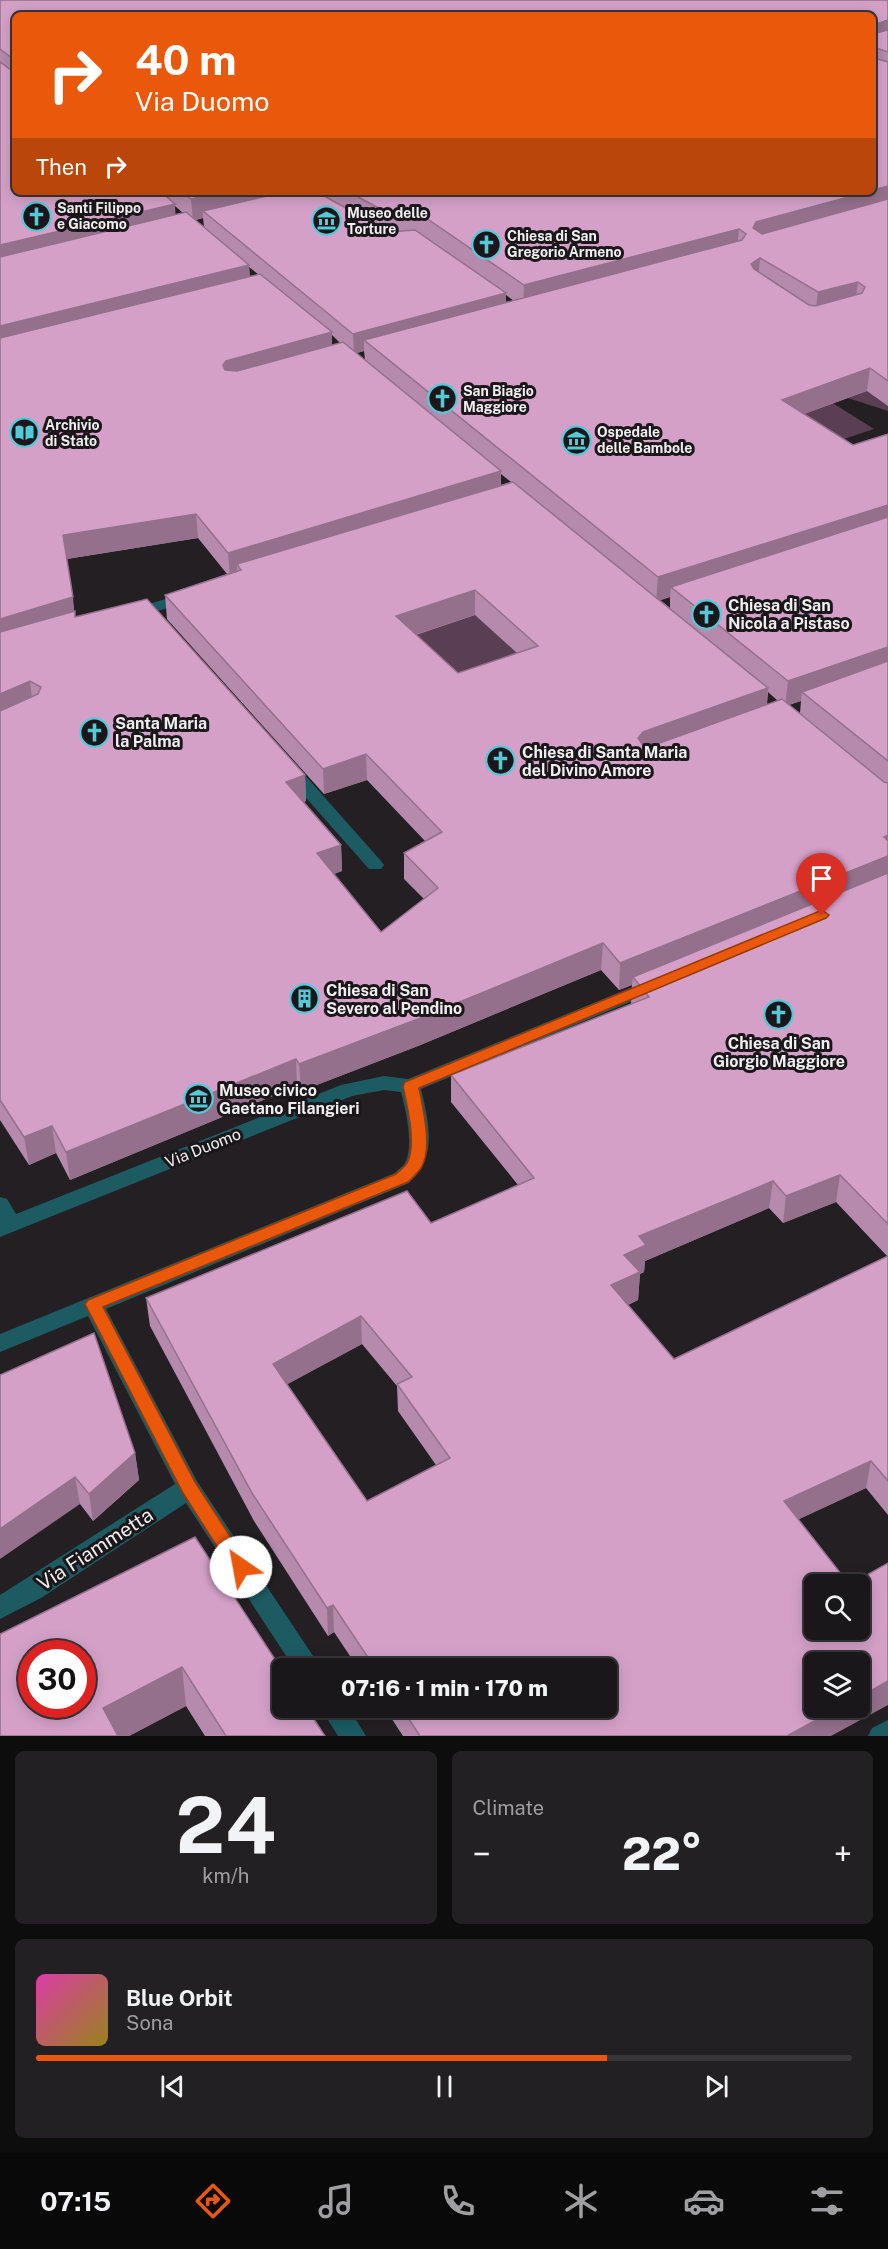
<!DOCTYPE html>
<html lang="en">
<head>
<meta charset="utf-8">
<style>
  :root { --surface:#1a171a; --page:#232023; --text:#f1f3f6; --muted:#9f9fa2; --line:#383639; --accent:#ea580c }
  body { margin:0; font-family:"Public Sans",sans-serif; background:var(--page); color:var(--text); height:100vh; display:flex; flex-direction:column; font-size:22px; white-space:nowrap }
  * { box-sizing:border-box; margin:0 }
  p { font-size:20px; color:var(--muted) }
  .icon { flex:none; width:33px; height:33px; fill:none; stroke:currentColor; stroke-width:2; stroke-linecap:round; stroke-linejoin:round }
  .map { position:relative; height:1736px; overflow:hidden }
  .panel { display:flex; flex-direction:column; gap:15px; padding:15px; background:#0e0d0e; flex:1 }
  .panel>* { flex:none }
  .top-card { position:absolute; left:12px; top:12px; width:864px; height:183px; border-radius:9px; box-shadow:0 3px 15px #0003,0 0 0 2px var(--line); background:#ea580c; color:#fff; overflow:hidden }
  .buttons { position:absolute; left:804px; top:1574px; display:grid; gap:12px }
  .buttons a { display:grid; place-items:center; width:66px; height:66px; border-radius:9px; background:var(--surface); box-shadow:0 3px 15px #0003,0 0 0 2px var(--line); font-size:30px }
  .speed { position:absolute; left:18px; top:1640px; display:flex; gap:12px; font-size:30px; font-weight:700; text-align:center }
  .speed>* { display:grid; place-content:center; width:78px; height:78px; border-radius:50%; background:var(--surface); box-shadow:0 3px 15px #0003,0 0 0 2px var(--line); line-height:1 }
  .speed .limit { border:9px solid #d22; background:#fff; color:#111 }
  .pin { position:absolute; display:grid; place-items:center; width:51px; height:51px; color:#fff; margin:-62px -26px; border-radius:50% 50% 50% 0; rotate:-45deg; box-shadow:0 0 6px #0007 }
  .pin .icon { rotate:45deg }
  .me { position:absolute; width:66px; margin:-33px; rotate:327deg; stroke-linejoin:round; filter:drop-shadow(0 0 4px #0008) }
  .turn { display:flex; align-items:center; gap:21px; height:126px; padding:0 24px; font-size:27px }
  .turn .icon { width:78px; height:78px; stroke-width:2.5 }
  .turn b { display:block; font-size:42px; line-height:51px }
  .then { display:flex; align-items:center; height:57px; padding:0 24px; background:#0003; gap:12px; font-size:22px }
  .big { font-size:45px; font-weight:800; line-height:1.1 }
  .panel .card { flex:1; display:flex; flex-direction:column; justify-content:center; gap:9px; min-width:0; padding:0 21px; border-radius:9px; background:var(--page) }
  .panel .dial { align-items:center; gap:0 }
  .dial b { font-size:78px; line-height:1 }
  .song { display:flex; align-items:center; gap:18px }
  .cover { width:72px; height:72px; border-radius:9px; background:linear-gradient(135deg,hsl(320 70% 55%),hsl(50 70% 35%)) }
  .played { height:6px; border-radius:3px; background:linear-gradient(90deg,var(--accent) 70%,var(--line) 70%) }
  .keys { display:flex; justify-content:space-around; direction:ltr }
  .heat { display:flex; justify-content:space-between; align-items:center; font-size:33px; direction:ltr }
  .panel .tiles { flex:1; display:grid; gap:15px; grid-template-columns:1fr 1fr }
  .card:last-child { grid-column:span 2 }
  .trip { position:absolute; left:272px; top:1658px; width:345px; height:60px; border-radius:9px; background:var(--surface); box-shadow:0 3px 15px #0003,0 0 0 2px var(--line); font-weight:800; line-height:60px; text-align:center }
  .menu { display:flex; height:96px; justify-content:space-around; align-items:center; background:#0a090a; color:var(--muted) }
  .menu .icon { width:42px; height:42px }
  .menu .selected { color:var(--accent) }
  .menu b { font-size:27px; color:var(--text) }
  .map>svg:first-child { display:block }
  .green { fill:#5a3e54 }
  .lines { fill:none; stroke-linecap:round; stroke-linejoin:round }
  .minor { fill:#1c5b62; fill-rule:evenodd }
  .wall { fill:#b68aac; fill-rule:evenodd }
  .shaded-wall { fill:#94708c }
  .building { fill:#d4a0c8; stroke:#94708c; stroke-width:1.5; fill-rule:evenodd }
  .route { fill:#ea580c; stroke:#983908; stroke-width:1.5 }
  .labels { text-anchor:middle; dominant-baseline:central; stroke-width:6; stroke-linejoin:round; paint-order:stroke }
  .far-poi-label { font-size:14px; font-weight:bold; fill:#f0eeef; stroke:#1a1619; text-anchor:start }
  .poi-label { font-size:16px; font-weight:bold; fill:#f0eeef; stroke:#1a1619; text-anchor:start }
  .street-label { font-size:16px; fill:#f0eeef; stroke:#1a1619 }
  .near-street-label { font-size:20px; fill:#f0eeef; stroke:#1a1619 }
</style>
</head>
<body>
<div class="map">
<svg width="888" height="1736" viewBox="0 0 888 1736">
  <rect width="100%" height="100%" fill="#231f22"/>
  <g class="green">
    <path d="M 730,354 L 796,380 L 874,429 L 826,445 Z"/>
    <path d="M 888,383 L 888,411 L 848,398 Z"/>
    <path d="M 446,604 L 493,609 L 528,663 L 449,690 L 402,646 Z"/>
  </g>
  <g class="lines">
    <g class="minor">
      <path d="M 190,592 L 195,594 L 198,597 L 195,600 L 130,619 L 122,614 L 124,611 Z"/>
      <path d="M 290,764 L 296,765 L 381,861 L 384,865 L 381,869 L 369,869 L 284,773 L 281,769 L 284,765 Z"/>
      <path d="M 652,979 L 659,980 L 662,985 L 659,990 L 421,1089 C 429,1123 438,1157 409,1183 L 106,1309 L 197,1481 L 321,1668 L 294,1668 L 186,1503 L 41,1598 L 0,1619 L 0,1595 L 175,1484 L 88,1316 L 0,1352 L 0,1334 L 395,1173 C 398,1170 403,1166 405,1163 C 414,1146 406,1110 401,1092 L 384,1090 L 352,1096 L 0,1237 L 0,1197 L 7,1199 L 16,1214 L 341,1085 L 384,1076 L 408,1079 Z"/>
      <path d="M 320,1707 L 348,1707 L 366,1736 L 338,1736 Z"/>
      <path d="M 888,1720 L 888,1736 L 868,1736 L 872,1728 Z"/>
    </g>
  </g>
  <g class="wall">
    <path d="M 0,0 L 888,0 L 888,406 L 867,391 L 804,414 L 853,445 L 888,434 L 888,1515 L 866,1488 L 799,1519 L 831,1736 L 403,1736 L 384,1707 L 606,1707 L 606,1668 L 358,1668 L 334,1632 L 328,1636 L 254,1521 L 150,1326 L 146,1298 L 431,1223 L 518,1185 L 451,1102 L 451,1075 L 631,1004 L 632,985 L 619,990 L 601,970 L 418,1046 L 301,1091 L 297,1086 L 70,1180 L 56,1153 L 29,1165 L 0,1120 ZM 873,15 L 873,192 L 15,192 ZM 175,206 L 183,213 L 175,215 ZM 203,218 L 204,227 L 195,220 ZM 249,267 L 259,275 L 250,277 ZM 506,295 L 514,301 L 506,303 ZM 332,335 L 340,343 L 332,345 ZM 364,351 L 365,360 L 356,353 ZM 501,474 L 511,482 L 501,485 ZM 198,538 L 227,574 L 165,595 L 167,619 L 324,794 L 367,780 L 425,841 L 404,853 L 404,879 L 424,899 L 381,932 L 334,874 L 342,871 L 341,845 L 304,802 L 306,801 L 305,775 L 75,617 L 67,559 ZM 670,597 L 670,608 L 660,600 ZM 475,615 L 517,653 L 458,673 L 416,635 ZM 768,692 L 778,701 L 767,705 ZM 801,701 L 800,713 L 789,705 ZM 836,1202 L 887,1256 L 674,1359 L 628,1305 L 638,1300 L 640,1274 L 644,1272 L 645,1261 L 769,1208 L 783,1223 ZM 362,1344 L 397,1386 L 398,1411 L 436,1465 L 367,1501 L 287,1384 Z"/>
    <path d="M 0,1375 L 135,1453 L 139,1480 L 93,1521 L 80,1504 Z"/>
    <path d="M 195,1537 L 325,1736 L 205,1736 L 186,1706 L 129,1736 L 0,1736 Z"/>
  </g>
  <g class="shaded-wall">
    <path d="M 888,20 L 888,35 L 873,43 L 873,25 Z"/>
    <path d="M 888,186 L 888,202 L 751,249 L 753,228 L 756,222 L 867,192 L 873,192 L 873,190 Z"/>
    <path d="M 222,192 L 311,192 L 203,211 L 203,218 L 193,221 L 191,199 Z"/>
    <path d="M 175,204 L 176,225 L 0,267 L 0,245 Z"/>
    <path d="M 739,229 L 737,250 L 523,308 L 524,285 Z"/>
    <path d="M 760,258 L 758,280 L 751,264 Z"/>
    <path d="M 249,265 L 250,287 L 0,350 L 0,326 Z"/>
    <path d="M 858,282 L 855,304 L 815,315 L 818,292 Z"/>
    <path d="M 506,293 L 506,312 L 364,340 L 364,351 L 354,354 L 353,334 Z"/>
    <path d="M 332,332 L 332,355 L 224,388 L 223,365 L 226,361 Z"/>
    <path d="M 870,368 L 867,391 L 779,423 L 782,400 Z"/>
    <path d="M 501,471 L 500,495 L 241,570 L 237,564 L 237,576 L 230,578 L 228,553 Z"/>
    <path d="M 888,505 L 888,528 L 671,587 L 670,597 L 656,602 L 658,577 Z"/>
    <path d="M 196,514 L 198,538 L 66,559 L 63,535 Z"/>
    <path d="M 475,590 L 475,615 L 396,641 L 396,616 Z"/>
    <path d="M 73,597 L 75,622 L 0,645 L 0,619 Z"/>
    <path d="M 888,647 L 888,671 L 802,692 L 801,701 L 785,706 L 788,681 Z"/>
    <path d="M 30,681 L 33,706 L 0,722 L 0,694 Z"/>
    <path d="M 768,688 L 766,713 L 641,758 L 638,738 L 643,732 Z"/>
    <path d="M 366,754 L 367,780 L 324,794 L 323,769 Z"/>
    <path d="M 305,775 L 306,801 L 287,807 L 286,782 Z"/>
    <path d="M 888,835 L 888,881 L 633,977 L 632,985 L 619,990 L 620,963 Z"/>
    <path d="M 341,845 L 342,871 L 318,880 L 317,853 Z"/>
    <path d="M 603,943 L 601,970 L 418,1046 L 301,1091 L 299,1064 Z"/>
    <path d="M 296,1059 L 297,1086 L 70,1180 L 66,1152 Z"/>
    <path d="M 52,1126 L 56,1153 L 29,1165 L 24,1137 Z"/>
    <path d="M 840,1175 L 836,1202 L 783,1223 L 786,1196 Z"/>
    <path d="M 773,1181 L 769,1208 L 645,1261 L 644,1272 L 640,1274 L 638,1300 L 610,1313 L 611,1285 L 624,1255 L 639,1236 Z"/>
    <path d="M 361,1316 L 362,1344 L 275,1391 L 273,1364 Z"/>
    <path d="M 135,1453 L 139,1480 L 93,1521 L 89,1494 Z"/>
    <path d="M 871,1461 L 866,1488 L 780,1528 L 784,1501 Z"/>
    <path d="M 75,1477 L 80,1504 L 0,1559 L 0,1529 Z"/>
    <path d="M 333,1605 L 334,1632 L 328,1636 L 327,1608 Z"/>
    <path d="M 182,1667 L 186,1706 L 129,1736 L 108,1736 L 103,1708 Z"/>
    <path d="M 888,1681 L 888,1705 L 831,1736 L 787,1736 L 840,1707 L 860,1707 L 860,1697 Z"/>
  </g>
  <g class="building">
    <path d="M 0,0 L 888,0 L 888,20 L 873,25 L 873,15 L 15,15 L 15,60 L 0,49 Z"/>
    <path d="M 888,30 L 888,52 L 873,47 L 874,58 L 888,62 L 888,186 L 873,190 L 873,31 L 876,33 Z"/>
    <path d="M 15,60 L 15,192 L 161,192 L 175,204 L 0,245 L 0,62 L 11,70 L 15,68 Z"/>
    <path d="M 182,192 L 222,192 L 191,199 Z"/>
    <path d="M 284,192 L 317,192 L 389,232 L 415,230 L 506,293 L 353,334 L 203,211 Z"/>
    <path d="M 349,192 L 867,192 L 756,222 L 753,228 L 762,234 L 888,199 L 888,381 L 870,368 L 782,400 L 853,445 L 888,434 L 888,505 L 658,577 L 364,340 L 742,240 L 746,234 L 739,229 L 524,285 L 423,216 L 395,217 ZM 760,258 L 818,292 L 858,282 L 865,287 L 862,293 L 815,306 L 809,305 L 754,269 L 751,264 Z"/>
    <path d="M 186,212 L 249,265 L 0,326 L 0,257 Z"/>
    <path d="M 260,274 L 332,332 L 226,361 L 223,365 L 225,370 L 237,371 L 343,342 L 501,471 L 228,553 L 196,514 L 63,535 L 73,597 L 0,619 L 0,338 Z"/>
    <path d="M 513,482 L 768,688 L 643,732 L 638,738 L 642,744 L 657,744 L 782,699 L 884,782 L 888,783 L 888,835 L 884,837 L 888,841 L 888,856 L 620,963 L 603,943 L 418,1019 L 299,1064 L 296,1059 L 66,1152 L 52,1126 L 24,1137 L 0,1100 L 0,711 L 38,694 L 41,687 L 30,681 L 0,694 L 0,632 L 75,611 L 75,617 L 147,599 L 305,775 L 286,782 L 341,845 L 317,853 L 381,932 L 438,888 L 404,853 L 442,832 L 366,754 L 323,769 L 165,595 L 241,570 L 237,564 ZM 475,590 L 538,646 L 458,673 L 396,616 Z"/>
    <path d="M 888,517 L 888,647 L 788,681 L 671,587 Z"/>
    <path d="M 888,661 L 888,761 L 802,692 Z"/>
    <path d="M 888,873 L 888,1224 L 840,1175 L 786,1196 L 773,1181 L 639,1236 L 646,1245 L 624,1255 L 640,1272 L 611,1285 L 674,1359 L 888,1256 L 888,1481 L 871,1461 L 784,1501 L 849,1584 L 814,1584 L 814,1629 L 860,1629 L 860,1584 L 851,1584 L 888,1563 L 888,1681 L 860,1697 L 860,1662 L 814,1662 L 814,1707 L 840,1707 L 787,1736 L 420,1736 L 401,1707 L 606,1707 L 606,1668 L 375,1668 L 333,1605 L 327,1608 L 252,1493 L 146,1298 L 407,1191 L 431,1223 L 534,1178 L 451,1075 L 649,997 L 633,977 ZM 361,1316 L 412,1377 L 397,1384 L 450,1458 L 367,1501 L 273,1364 Z"/>
    <path d="M 94,1333 L 135,1453 L 89,1494 L 75,1477 L 0,1529 L 0,1375 Z"/>
    <path d="M 195,1537 L 282,1670 L 282,1707 L 306,1707 L 325,1736 L 226,1736 L 182,1667 L 103,1708 L 118,1736 L 0,1736 L 0,1634 ZM 32,1653 L 82,1653 L 82,1704 L 32,1704 Z"/>
  </g>
  <path class="route" d="M 822,910 L 829,915 L 826,918 L 419,1088 C 423,1109 433,1149 421,1168 C 418,1173 412,1178 408,1182 L 103,1307 L 195,1482 L 250,1567 L 248,1573 L 241,1575 L 234,1573 L 183,1493 L 85,1304 L 88,1300 L 396,1174 C 399,1171 405,1167 407,1163 C 417,1145 407,1105 403,1086 L 405,1082 Z"/>
  <defs>
    <symbol id="church-ring" viewBox="-11 -11 22 22"><circle r="9.5" fill="#1a1619" stroke="#52cbd8" stroke-width="1.5"/><path d="M-1.2-6h2.4v3.5h3.3v2.4h-3.3V6h-2.4V-.1h-3.3v-2.4h3.3Z" fill="#52cbd8"/></symbol>
    <symbol id="museum-ring" viewBox="-11 -11 22 22"><circle r="9.5" fill="#1a1619" stroke="#52cbd8" stroke-width="1.5"/><path d="M0-6L6-3V-2H-6V-3ZM-5-1h2V3h-2ZM-1-1h2V3h-2ZM3-1h2V3H3ZM-6 4H6V6H-6Z" fill="#52cbd8"/></symbol>
    <symbol id="library-ring" viewBox="-11 -11 22 22"><circle r="9.5" fill="#1a1619" stroke="#52cbd8" stroke-width="1.5"/><path d="M-6-4Q-3-5.5-.7-3.5V5Q-3 3-6 4ZM6-4Q3-5.5 .7-3.5V5Q3 3 6 4Z" fill="#52cbd8"/></symbol>
    <symbol id="building-ring" viewBox="-11 -11 22 22"><circle r="9.5" fill="#1a1619" stroke="#52cbd8" stroke-width="1.5"/><path d="M-4-6H4V6H1V3H-1V6H-4ZM-2.5-4.3h1.7v1.8h-1.7ZM.8-4.3h1.7v1.8H.8ZM-2.5-1h1.7V.8h-1.7ZM.8-1h1.7V.8H.8Z" fill="#52cbd8"/></symbol>
  </defs>
  <g fill-rule="evenodd">
    <use href="#church-ring" x="20" y="200" width="33" height="33"/>
    <use href="#museum-ring" x="310" y="204" width="33" height="33"/>
    <use href="#church-ring" x="470" y="228" width="33" height="33"/>
    <use href="#church-ring" x="426" y="382" width="33" height="33"/>
    <use href="#library-ring" x="8" y="416" width="33" height="33"/>
    <use href="#museum-ring" x="560" y="424" width="33" height="33"/>
    <use href="#church-ring" x="690" y="598" width="33" height="33"/>
    <use href="#church-ring" x="78" y="716" width="33" height="33"/>
    <use href="#church-ring" x="484" y="744" width="33" height="33"/>
    <use href="#building-ring" x="288" y="982" width="33" height="33"/>
    <use href="#church-ring" x="762" y="998" width="33" height="33"/>
    <use href="#museum-ring" x="182" y="1082" width="33" height="33"/>
  </g>
  <g class="labels">
    <g class="far-poi-label">
      <text x="57" y="208">Santi Filippo<tspan x="57" dy="16">e Giacomo</tspan></text>
      <text x="347" y="213">Museo delle<tspan x="347" dy="16">Torture</tspan></text>
      <text x="507" y="236">Chiesa di San<tspan x="507" dy="16">Gregorio Armeno</tspan></text>
      <text x="463" y="391">San Biagio<tspan x="463" dy="16">Maggiore</tspan></text>
      <text x="45" y="425">Archivio<tspan x="45" dy="16">di Stato</tspan></text>
      <text x="597" y="432">Ospedale<tspan x="597" dy="16">delle Bambole</tspan></text>
    </g>
    <g class="poi-label">
      <text x="728" y="605">Chiesa di San<tspan x="728" dy="18">Nicola a Pistaso</tspan></text>
      <text x="115" y="723">Santa Maria<tspan x="115" dy="18">la Palma</tspan></text>
      <text x="522" y="752">Chiesa di Santa Maria<tspan x="522" dy="18">del Divino Amore</tspan></text>
      <text x="326" y="990">Chiesa di San<tspan x="326" dy="18">Severo al Pendino</tspan></text>
      <text x="779" y="1043" text-anchor="middle">Chiesa di San<tspan x="779" dy="18">Giorgio Maggiore</tspan></text>
      <text x="219" y="1090">Museo civico<tspan x="219" dy="18">Gaetano Filangieri</tspan></text>
    </g>
    <g class="street-label">
      <text transform="translate(203 1148) rotate(-22)">Via Duomo</text>
    </g>
    <g class="near-street-label">
      <text transform="translate(95 1549) rotate(-33)">Via Fiammetta</text>
    </g>
  </g>
</svg>
<div class="buttons">
<a><svg class="icon" aria-label="search" viewBox="0 0 24 24"><circle cx="10" cy="10" r="6"/><path d="M15 15l6 6"/></svg></a>
<a><svg class="icon" aria-label="layers" viewBox="0 0 24 24"><path d="M12 4l9 5-9 5-9-5zM3 14l9 5 9-5"/></svg></a>
</div>
<div class="speed"><div class="limit">30</div></div>
<div class="pin" style="left:822px;top:915px;background:#d93025"><svg class="icon" aria-label="arrive" viewBox="0 0 24 24"><path d="M6 21V4h12l-3 4 3 4H6"/></svg></div>
<svg class="me" style="left:241px;top:1567px" viewBox="-20 -20 40 40"><circle r="19" fill="#fff"/><path d="M0-13L10 11 0 6-10 11z" fill="#ea580c"/></svg>
<div class="trip">07:16 · 1 min · 170 m</div>
<div class="top-card">
<div class="turn"><svg class="icon" aria-label="right" viewBox="0 0 24 24"><path d="M7 20v-9h11M14 6l5 5-5 5"/></svg><div><b>40 m</b>Via Duomo</div></div>
<div class="then">Then<svg class="icon" aria-label="right" viewBox="0 0 24 24"><path d="M7 20v-9h11M14 6l5 5-5 5"/></svg></div>
</div>
</div>
<section class="panel">
<div class="tiles">
<div class="card dial"><b>24</b><p>km/h</p></div>
<div class="card"><p>Climate</p>
<div class="heat"><a>−</a><b class="big">22°</b><a>+</a></div>
</div>
<div class="card">
<div class="song"><i class="cover"></i><div><b>Blue Orbit</b><p>Sona</p></div></div>
<div class="played"></div>
<div class="keys"><svg class="icon" aria-label="previous" viewBox="0 0 24 24"><path d="M18 5L8 12l10 7zM5 5v14"/></svg><svg class="icon" aria-label="pause" viewBox="0 0 24 24"><path d="M8 5v14M16 5v14"/></svg><svg class="icon" aria-label="next" viewBox="0 0 24 24"><path d="M6 5l10 7-10 7zM19 5v14"/></svg></div>
</div>
</div>
</section>
<nav class="menu">
<b>07:15</b>
<svg class="icon selected" aria-label="directions" viewBox="0 0 24 24"><path d="M12 3l9 9-9 9-9-9zM9 14v-3h6M13 9l2 2-2 2"/></svg>
<svg class="icon" aria-label="music" viewBox="0 0 24 24"><path d="M9 18V5l10-2v13"/><circle cx="6" cy="18" r="3"/><circle cx="16" cy="16" r="3"/></svg>
<svg class="icon" aria-label="phone" viewBox="0 0 24 24"><path d="M5 4h4l2 5-3 2q2 4 5 5l2-3 5 2v4C11 20 4 13 5 4z"/></svg>
<svg class="icon" aria-label="climate" viewBox="0 0 24 24"><path d="M12 3v18M4 7l16 10M4 17L20 7"/></svg>
<svg class="icon" aria-label="car" viewBox="0 0 24 24"><path d="M5 17H2v-5l4-1 3-4h7l3 4 3 1v5h-3M9 17h6M6 11h13"/><circle cx="7" cy="17" r="2"/><circle cx="17" cy="17" r="2"/></svg>
<svg class="icon" aria-label="filters" viewBox="0 0 24 24"><path d="M4 7h16M4 17h16"/><circle cx="9" cy="7" r="2"/><circle cx="15" cy="17" r="2"/></svg>
</nav>
</body>
</html>
